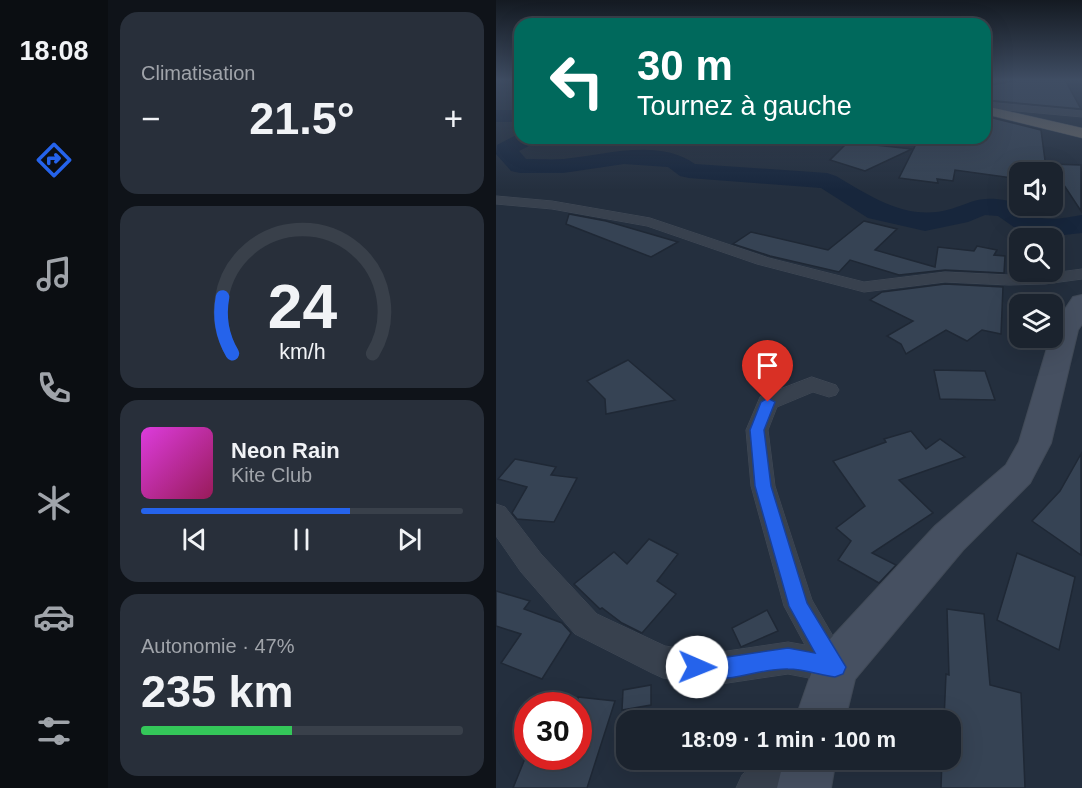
<!DOCTYPE html>
<html lang="fr">
<head>
<meta charset="utf-8">
<style>
  :root { --surface:#1b232e; --page:#282f3a; --text:#f1f3f6; --muted:#a0a4aa; --line:#39404a; --accent:#2563eb }
  body { margin:0; font-family:Helvetica,sans-serif; background:var(--page); color:var(--text); height:100vh; display:flex; flex-direction:column; font-size:22px; white-space:nowrap }
  * { box-sizing:border-box; margin:0 }
  p { font-size:20px; color:var(--muted) }
  .icon { flex:none; width:33px; height:33px; fill:none; stroke:currentColor; stroke-width:2; stroke-linecap:round; stroke-linejoin:round }
  .map { position:relative; flex:1; overflow:hidden }
  .drawer { display:flex; flex-direction:column; gap:12px; padding:12px; background:#0f1319; width:388px }
  .drawer>* { flex:none }
  .guide { position:absolute; left:18px; top:18px; width:477px; height:126px; border-radius:18px; box-shadow:0 6px 24px #0002,0 0 0 2px var(--line); background:#00695c; color:#fff; overflow:hidden }
  .fabs { position:absolute; left:513px; top:162px; display:grid; gap:12px }
  .fabs a { display:grid; place-items:center; width:54px; height:54px; border-radius:12px; background:var(--surface); box-shadow:0 6px 24px #0002,0 0 0 2px var(--line); font-size:30px }
  .speed { position:absolute; left:18px; top:692px; display:flex; gap:12px; font-size:30px; font-weight:700; text-align:center }
  .speed>* { display:grid; place-content:center; width:78px; height:78px; border-radius:50%; background:var(--surface); box-shadow:0 6px 24px #0002,0 0 0 2px var(--line); line-height:1 }
  .speed .limit { border:9px solid #d22; background:#fff; color:#111 }
  .pin { position:absolute; display:grid; place-items:center; width:51px; height:51px; color:#fff; margin:-62px -26px; border-radius:50% 50% 50% 0; rotate:-45deg; box-shadow:0 0 6px #0007 }
  .pin .icon { rotate:45deg }
  .me { position:absolute; width:66px; margin:-33px; rotate:91deg; stroke-linejoin:round; filter:drop-shadow(0 0 4px #0008) }
  .turn { display:flex; align-items:center; gap:21px; height:126px; padding:0 24px; font-size:27px }
  .turn .icon { width:78px; height:78px; stroke-width:2.5 }
  .turn b { display:block; font-size:42px; line-height:51px }
  .big { font-size:45px; font-weight:800; line-height:1.1 }
  .drawer .widget { flex:1; display:flex; flex-direction:column; justify-content:center; gap:9px; min-width:0; padding:0 21px; border-radius:18px; background:var(--page) }
  .drawer .dial { align-items:center; gap:0 }
  .dial svg { height:156px; overflow:visible; fill:none; stroke:var(--line); stroke-width:7; stroke-linecap:round; text-anchor:middle }
  .dial text { fill:var(--text); stroke:none }
  .song { display:flex; align-items:center; gap:18px }
  .cover { width:72px; height:72px; border-radius:9px; background:linear-gradient(135deg,hsl(300 70% 55%),hsl(330 70% 35%)) }
  .played { height:6px; border-radius:3px; background:linear-gradient(90deg,var(--accent) 65%,var(--line) 65%) }
  .keys { display:flex; justify-content:space-around; direction:ltr }
  .heat { display:flex; justify-content:space-between; align-items:center; font-size:33px; direction:ltr }
  .charge { height:9px; border-radius:4px; background:linear-gradient(90deg,#34c759 47%,var(--line) 0) }
  .trip { position:absolute; left:120px; top:710px; width:345px; height:60px; border-radius:18px; background:var(--surface); box-shadow:0 6px 24px #0002,0 0 0 2px var(--line); font-weight:800; line-height:60px; text-align:center }
  main { display:flex; flex:1; min-height:0 }
  .tab-bar { display:flex; flex-direction:column; width:108px; justify-content:space-around; align-items:center; background:#0b0e12; color:var(--muted) }
  .tab-bar .icon { width:42px; height:42px }
  .tab-bar .active { color:var(--accent) }
  .tab-bar b { font-size:27px; color:var(--text) }
  .map>svg:first-child { display:block }
  .lines { fill:none; stroke-linecap:round; stroke-linejoin:round }
  .river { fill:#17263c; fill-rule:evenodd }
  .building { fill:#364354; stroke:#1f2835; stroke-width:1.5 }
  .minor-casing { stroke:#414a57; stroke-width:1 }
  .secondary-casing { stroke:#414a57; stroke-width:2 }
  .trunk-casing { stroke:#434c59; stroke-width:1 }
  .minor { fill:#38414e; fill-rule:evenodd }
  .secondary { fill:#465061; fill-rule:evenodd }
  .trunk { fill:#656462; fill-rule:evenodd }
  .route { fill:#2563eb; stroke:#184099; stroke-width:1.5 }
</style>
</head>
<body>
<main>
<nav class="tab-bar">
<b>18:08</b>
<svg class="icon active" aria-label="directions" viewBox="0 0 24 24"><path d="M12 3l9 9-9 9-9-9zM9 14v-3h6M13 9l2 2-2 2"/></svg>
<svg class="icon" aria-label="music" viewBox="0 0 24 24"><path d="M9 18V5l10-2v13"/><circle cx="6" cy="18" r="3"/><circle cx="16" cy="16" r="3"/></svg>
<svg class="icon" aria-label="phone" viewBox="0 0 24 24"><path d="M5 4h4l2 5-3 2q2 4 5 5l2-3 5 2v4C11 20 4 13 5 4z"/></svg>
<svg class="icon" aria-label="climate" viewBox="0 0 24 24"><path d="M12 3v18M4 7l16 10M4 17L20 7"/></svg>
<svg class="icon" aria-label="car" viewBox="0 0 24 24"><path d="M5 17H2v-5l4-1 3-4h7l3 4 3 1v5h-3M9 17h6M6 11h13"/><circle cx="7" cy="17" r="2"/><circle cx="17" cy="17" r="2"/></svg>
<svg class="icon" aria-label="filters" viewBox="0 0 24 24"><path d="M4 7h16M4 17h16"/><circle cx="9" cy="7" r="2"/><circle cx="15" cy="17" r="2"/></svg>
</nav>
<section class="drawer">
<div class="widget"><p>Climatisation</p>
<div class="heat"><a>−</a><b class="big">21.5°</b><a>+</a></div>
</div>
<div class="widget dial"><svg viewBox="0 0 100 80">
<path d="M14 69A42 42 0 1 1 86 69"/>
<path d="M14 69A42 42 0 0 1 9 40" stroke="#2563eb"/>
<text x="50" y="56" font-size="32" font-weight="700">24</text>
<text x="50" y="72" font-size="11">km/h</text>
</svg></div>
<div class="widget">
<div class="song"><i class="cover"></i><div><b>Neon Rain</b><p>Kite Club</p></div></div>
<div class="played"></div>
<div class="keys"><svg class="icon" aria-label="previous" viewBox="0 0 24 24"><path d="M18 5L8 12l10 7zM5 5v14"/></svg><svg class="icon" aria-label="pause" viewBox="0 0 24 24"><path d="M8 5v14M16 5v14"/></svg><svg class="icon" aria-label="next" viewBox="0 0 24 24"><path d="M6 5l10 7-10 7zM19 5v14"/></svg></div>
</div>
<div class="widget"><p>Autonomie · 47%</p><b class="big">235 km</b><div class="charge"></div></div>
</section>
<div class="map">
<svg width="586" height="788" viewBox="0 0 586 788">
  <rect width="100%" height="100%" fill="#242f3e"/>
  <g class="lines">
    <g class="river">
      <rect x="0" y="110" width="24" height="12"/>
      <path d="M 24,133 L 24,138 L 42,138 L 39,143 L 23,151 L 30,159 C 43,159 55,160 68,159 C 110,155 162,138 199,164 L 331,173 L 340,176 C 376,197 412,222 455,209 C 476,202 484,196 508,200 C 521,202 528,211 540,216 C 552,222 572,217 586,215 L 586,233 L 559,236 L 535,235 L 525,232 L 502,216 L 489,215 L 472,222 L 429,231 L 372,218 L 325,188 L 193,178 L 184,176 L 172,167 L 128,164 L 67,173 L 24,173 L 15,171 L 0,154 L 1,145 Z"/>
    </g>
  </g>
  <g class="building">
    <path d="M 523,80 L 569,80 L 585,109 L 489,100 L 489,86 Z"/>
    <path d="M 489,116 L 545,130 L 550,168 L 531,167 L 529,172 L 524,172 L 524,179 L 459,170 L 457,181 L 441,179 L 442,183 L 403,178 L 423,138 L 489,138 Z"/>
    <path d="M 354,140 L 370,144 L 416,149 L 369,171 L 334,160 Z"/>
    <path d="M 554,164 L 585,165 L 585,211 Z"/>
    <path d="M 73,214 L 110,221 L 182,242 L 155,257 L 70,224 Z"/>
    <path d="M 368,221 L 401,229 L 379,250 L 439,267 L 442,247 L 478,251 L 481,246 L 501,250 L 498,255 L 509,256 L 508,273 L 449,270 L 403,275 L 354,260 L 343,272 L 274,256 L 237,244 L 255,232 L 332,250 Z"/>
    <path d="M 449,284 L 507,287 L 505,334 L 486,330 L 471,341 L 450,330 L 410,354 L 405,344 L 391,336 L 417,321 L 374,300 L 386,292 Z"/>
    <path d="M 132,360 L 179,400 L 110,414 L 109,399 L 91,381 Z"/>
    <path d="M 438,370 L 489,371 L 499,400 L 444,399 Z"/>
    <path d="M 415,431 L 430,449 L 444,439 L 469,457 L 403,480 L 437,513 L 376,553 L 400,565 L 383,583 L 342,560 L 355,541 L 340,528 L 369,506 L 337,461 L 390,442 L 388,439 Z"/>
    <path d="M 585,454 L 585,555 L 536,521 L 564,491 Z"/>
    <path d="M 19,459 L 60,467 L 55,475 L 81,478 L 58,522 L 21,519 L 16,513 L 31,487 L 2,479 Z"/>
    <path d="M 153,539 L 182,554 L 161,581 L 180,594 L 146,633 L 126,623 L 106,608 L 104,609 L 78,584 L 118,552 L 131,564 Z"/>
    <path d="M 521,553 L 579,577 L 563,650 L 501,620 Z"/>
    <path d="M 0,591 L 34,601 L 28,609 L 66,623 L 75,633 L 46,679 L 5,663 L 25,634 L 0,626 Z"/>
    <path d="M 451,609 L 488,614 L 494,685 L 525,693 L 529,788 L 445,788 L 446,759 L 454,759 L 454,720 L 448,720 L 450,674 L 453,675 Z"/>
    <path d="M 271,610 L 282,631 L 245,647 L 236,628 Z"/>
    <path d="M 155,685 L 155,705 L 126,710 L 127,690 Z"/>
    <path d="M 82,697 L 119,701 L 91,788 L 17,788 L 30,756 L 82,756 Z"/>
  </g>
  <g class="lines">
    <defs>
      <g id="minor">
        <path d="M 489,102 L 586,111 L 586,117 L 489,108 Z"/>
        <path d="M 0,196 L 56,201 L 154,218 L 273,258 L 368,282 L 449,272 L 513,275 L 549,274 L 586,269 L 586,279 L 549,284 L 513,285 L 449,282 L 368,292 L 261,264 L 151,226 L 56,209 L 0,204 Z"/>
        <path d="M 316,377 L 340,385 L 343,390 L 340,395 L 333,397 L 317,392 L 281,407 L 272,430 L 279,486 L 316,600 L 355,667 L 350,678 L 339,683 L 292,674 L 218,685 L 167,678 L 156,673 L 79,634 L 25,572 L 0,536 L 0,504 L 9,507 L 45,554 L 101,614 L 169,646 L 218,653 L 292,642 L 309,645 L 288,606 L 255,486 L 250,430 L 264,397 Z"/>
        <path d="M 266,759 L 312,759 L 307,772 L 288,788 L 240,788 L 246,775 Z"/>
      </g>
      <g id="secondary">
        <path d="M 586,295 L 586,324 L 582,330 L 555,443 L 534,483 L 467,550 L 359,679 L 349,720 L 299,720 L 323,651 L 439,526 L 510,465 L 523,442 L 554,338 L 556,338 L 556,329 L 577,297 Z"/>
        <path d="M 288,759 L 340,759 L 335,788 L 281,788 Z"/>
      </g>
      <path id="trunk" d="M 489,106 L 586,128 L 586,138 L 489,114 Z"/>
    </defs>
    <use href="#minor" class="minor-casing"/>
    <use href="#secondary" class="secondary-casing"/>
    <use href="#trunk" class="trunk-casing"/>
    <use href="#minor" class="minor"/>
    <use href="#secondary" class="secondary"/>
    <use href="#trunk" class="trunk"/>
  </g>
  <linearGradient id="sky" x2="0" y2="1"><stop stop-color="#141a22"/><stop offset="0.42" stop-color="#3f4d63"/><stop offset="1" stop-color="#3f4d63" stop-opacity="0"/></linearGradient>
  <rect width="586" height="190" fill="url(#sky)"/>
  <path class="route" d="M 272,398 L 279,402 L 268,430 L 275,486 L 311,603 L 350,667 L 347,674 L 339,677 C 324,675 307,669 292,669 C 259,668 226,688 193,674 L 190,667 L 193,660 L 201,656 L 218,659 L 292,648 L 319,653 L 293,606 L 259,486 L 254,430 L 265,402 Z"/>
</svg>
<div class="fabs">
<a><svg class="icon" aria-label="sound" viewBox="0 0 24 24"><path d="M4 9h4l5-4v14l-5-4H4zM17 9q2 3 0 6"/></svg></a>
<a><svg class="icon" aria-label="search" viewBox="0 0 24 24"><circle cx="10" cy="10" r="6"/><path d="M15 15l6 6"/></svg></a>
<a><svg class="icon" aria-label="layers" viewBox="0 0 24 24"><path d="M12 4l9 5-9 5-9-5zM3 14l9 5 9-5"/></svg></a>
</div>
<div class="speed"><div class="limit">30</div></div>
<div class="pin" style="left:272px;top:402px;background:#d93025"><svg class="icon" aria-label="arrive" viewBox="0 0 24 24"><path d="M6 21V4h12l-3 4 3 4H6"/></svg></div>
<svg class="me" style="left:201px;top:667px" viewBox="-20 -20 40 40"><circle r="19" fill="#fff"/><path d="M0-13L10 11 0 6-10 11z" fill="#2563eb"/></svg>
<div class="trip">18:09 · 1 min · 100 m</div>
<div class="guide">
<div class="turn"><svg class="icon" aria-label="left" viewBox="0 0 24 24"><path d="M17 20v-9H6M10 6l-5 5 5 5"/></svg><div><b>30 m</b>Tournez à gauche</div></div>
</div>
</div>
</main>
</body>
</html>
